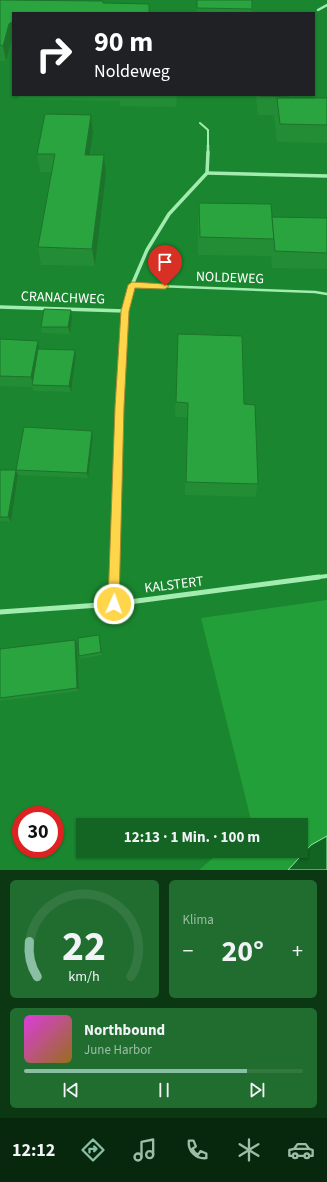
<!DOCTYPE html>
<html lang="de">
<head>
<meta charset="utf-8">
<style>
  :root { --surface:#146423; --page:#216d30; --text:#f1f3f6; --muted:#9dbda6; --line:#337841; --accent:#8abfa5 }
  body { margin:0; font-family:"Source Sans 3",sans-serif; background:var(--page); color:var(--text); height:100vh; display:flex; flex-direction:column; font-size:15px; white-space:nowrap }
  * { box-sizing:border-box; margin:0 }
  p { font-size:13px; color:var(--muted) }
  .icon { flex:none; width:22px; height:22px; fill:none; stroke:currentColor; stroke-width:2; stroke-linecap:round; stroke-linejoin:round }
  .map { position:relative; height:870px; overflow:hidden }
  .sheet { display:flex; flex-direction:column; gap:10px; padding:10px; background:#0b3713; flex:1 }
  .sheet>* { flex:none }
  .top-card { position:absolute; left:12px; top:12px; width:303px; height:84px; border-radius:0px; box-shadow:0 1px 3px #0004; background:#202124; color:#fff; overflow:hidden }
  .speed { position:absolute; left:12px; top:806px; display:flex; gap:8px; font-size:20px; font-weight:700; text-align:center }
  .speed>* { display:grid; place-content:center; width:52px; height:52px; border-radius:50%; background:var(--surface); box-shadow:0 1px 3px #0004; line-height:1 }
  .speed .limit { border:6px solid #d22; background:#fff; color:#111 }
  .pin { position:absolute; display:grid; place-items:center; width:34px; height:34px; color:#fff; margin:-41px -17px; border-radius:50% 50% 50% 0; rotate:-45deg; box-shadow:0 0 4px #0007 }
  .pin .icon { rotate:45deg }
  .me { position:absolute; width:44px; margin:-22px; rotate:2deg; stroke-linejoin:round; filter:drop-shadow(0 0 3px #0008) }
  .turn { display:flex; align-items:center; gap:14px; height:84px; padding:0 16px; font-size:18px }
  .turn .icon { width:52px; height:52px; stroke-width:2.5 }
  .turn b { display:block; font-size:28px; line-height:34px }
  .big { font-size:30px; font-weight:700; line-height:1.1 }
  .sheet .widget { flex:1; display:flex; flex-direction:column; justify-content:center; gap:6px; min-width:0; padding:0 14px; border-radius:6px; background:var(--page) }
  .sheet .dial { align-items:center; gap:0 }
  .dial svg { height:104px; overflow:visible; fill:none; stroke:var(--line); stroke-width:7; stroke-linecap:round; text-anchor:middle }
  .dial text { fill:var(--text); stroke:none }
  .song { display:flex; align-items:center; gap:12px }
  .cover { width:48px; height:48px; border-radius:6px; background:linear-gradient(135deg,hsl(300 70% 55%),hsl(40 70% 35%)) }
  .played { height:4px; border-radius:2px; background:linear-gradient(90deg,var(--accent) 80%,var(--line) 80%) }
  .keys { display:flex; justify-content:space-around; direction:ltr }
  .heat { display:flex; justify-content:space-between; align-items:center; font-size:22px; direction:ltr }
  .sheet .tiles { flex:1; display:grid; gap:10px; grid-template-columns:1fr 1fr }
  .widget:last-child { grid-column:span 2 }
  .trip { position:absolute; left:76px; top:818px; width:232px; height:40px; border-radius:0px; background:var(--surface); box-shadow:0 1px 3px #0004; font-weight:700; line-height:40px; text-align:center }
  .tabs { display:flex; height:64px; justify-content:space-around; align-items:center; background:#08280e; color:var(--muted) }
  .tabs .icon { width:28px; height:28px }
  .tabs .selected { color:var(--accent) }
  .tabs b { font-size:18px; color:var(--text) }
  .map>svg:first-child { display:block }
  .green { fill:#239f39 }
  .water { fill:#116422; stroke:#94eea3 }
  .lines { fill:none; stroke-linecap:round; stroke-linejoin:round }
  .lane-far1 { stroke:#a2ecaf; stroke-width:2 }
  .lane { stroke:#a2ecaf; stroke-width:2.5 }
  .street-far3 { stroke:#a2ecaf; stroke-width:2.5 }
  .street-far2 { stroke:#a2ecaf; stroke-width:3.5 }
  .street-far1 { stroke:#a2ecaf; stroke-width:4 }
  .street { stroke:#a2ecaf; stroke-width:5 }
  .wall { fill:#238d36 }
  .shaded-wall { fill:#1d732c }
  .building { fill:#29a43f; stroke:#1d732c }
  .route { fill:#ffd54a; stroke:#a68a30 }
  .labels { text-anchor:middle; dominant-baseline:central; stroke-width:4; stroke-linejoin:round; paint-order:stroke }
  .street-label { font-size:14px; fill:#fff; stroke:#1a862f }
</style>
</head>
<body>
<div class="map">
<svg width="327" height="870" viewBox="0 0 327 870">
  <rect width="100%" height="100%" fill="#1a862f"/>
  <path class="green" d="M 327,600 L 327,870 L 199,870 L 221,851 L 301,851 L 301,825 L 251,825 L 252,824 L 201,618 Z"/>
  <path class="water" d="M 327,836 L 327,870 L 288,870 L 311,845 Z"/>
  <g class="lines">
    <path class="lane-far1" d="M 200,123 L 208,130 L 208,145"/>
    <path class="lane" d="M 132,285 L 315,292 L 327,294"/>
    <g class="street-far3">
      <path d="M 318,10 L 327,5"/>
      <path d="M 208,153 L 208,145"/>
    </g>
    <g class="street-far2">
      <path d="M 207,173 L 327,176"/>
      <path d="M 0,307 L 125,311"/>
      <path d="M 123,343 L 125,311 L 132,285 L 147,250 L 169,214 L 207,173 L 208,152"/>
    </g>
    <g class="street-far1">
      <path d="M 115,578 L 123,342"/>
      <path d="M 311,578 L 327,576"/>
    </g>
    <g class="street">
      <path d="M 114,604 L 115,577"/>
      <path d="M 0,612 L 114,604 L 319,577"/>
    </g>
  </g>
  <g class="wall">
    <path d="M 0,0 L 103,1 L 103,3 L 13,13 L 12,39 L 6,61 L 0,61 Z"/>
    <rect x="197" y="0" width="55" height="13"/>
    <path d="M 18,95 L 177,95 L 176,107 L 120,106 L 120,101 L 19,99 Z"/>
    <path d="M 256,95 L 295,95 L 296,98 L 327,98 L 327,143 L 277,142 L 274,115 L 258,115 Z"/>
    <path d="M 93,133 L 90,155 L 104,155 L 106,174 L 95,266 L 41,265 L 38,247 L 52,172 L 40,172 L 37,154 Z"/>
    <path d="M 199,203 L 272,217 L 327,218 L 327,269 L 272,268 L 271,256 L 198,255 L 198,221 Z"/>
    <path d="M 71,310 L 72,317 L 70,334 L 42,333 L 41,327 Z"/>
    <path d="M 178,334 L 244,404 L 258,484 L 255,497 L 185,495 L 187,417 L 175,417 Z"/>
    <path d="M 0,339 L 40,349 L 76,356 L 71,392 L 33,391 L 32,387 L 0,386 Z"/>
    <path d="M 92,431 L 93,437 L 88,478 L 18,475 L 11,522 L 0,521 L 0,470 L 16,470 Z"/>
    <path d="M 100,638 L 102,655 L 81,659 L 79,656 Z"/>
    <path d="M 77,643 L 79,691 L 0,701 L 0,649 Z"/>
  </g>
  <g class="shaded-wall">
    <path d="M 13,21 L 13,38 L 12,39 L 6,61 L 3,46 L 9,24 Z"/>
    <path d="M 91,115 L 93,133 L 87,173 L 85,155 Z"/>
    <path d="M 104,155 L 106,174 L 95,266 L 92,249 Z"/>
    <path d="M 71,310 L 72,317 L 70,334 L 68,327 Z"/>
    <path d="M 38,341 L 40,352 L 33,385 L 31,377 Z"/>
    <path d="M 75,350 L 76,356 L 71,392 L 69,386 Z"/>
    <path d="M 92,431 L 93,437 L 88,478 L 87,473 Z"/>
    <path d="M 16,470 L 18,475 L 11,522 L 8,517 Z"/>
    <path d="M 99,635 L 100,638 L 102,655 L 101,652 Z"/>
    <path d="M 75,640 L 77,643 L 79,691 L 77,688 Z"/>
  </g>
  <g class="building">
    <path d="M 0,0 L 103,1 L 103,3 L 149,4 L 149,13 L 13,13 L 13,21 L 9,24 L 3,46 L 0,45 Z"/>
    <path d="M 197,0 L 252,0 L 252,9 L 197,8 Z"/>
    <path d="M 260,95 L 295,95 L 296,97 L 260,96 Z"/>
    <path d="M 277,98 L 327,98 L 327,125 L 280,124 Z"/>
    <path d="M 45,114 L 91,115 L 85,155 L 104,155 L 92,249 L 38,247 L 55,154 L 37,154 Z"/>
    <path d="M 199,203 L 271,204 L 274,239 L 200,237 Z"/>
    <path d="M 272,217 L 327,218 L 327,253 L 275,251 Z"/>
    <path d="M 44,309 L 71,310 L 68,327 L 41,327 Z"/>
    <path d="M 178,334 L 242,336 L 244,404 L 255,405 L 258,484 L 186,482 L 188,403 L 176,402 Z"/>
    <path d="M 0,339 L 38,341 L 31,377 L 0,376 Z"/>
    <path d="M 38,349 L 75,350 L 69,386 L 32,385 Z"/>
    <path d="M 24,427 L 92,431 L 87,473 L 16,470 Z"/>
    <path d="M 0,470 L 16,470 L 8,517 L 0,517 Z"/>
    <path d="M 99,635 L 101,652 L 79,656 L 78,638 Z"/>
    <path d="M 75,640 L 77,688 L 0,698 L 0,649 Z"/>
  </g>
  <path class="route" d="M 132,282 L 165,284 L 169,286 L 165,289 L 135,288 L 129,311 L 124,407 L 119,604 L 117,607 L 114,609 L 110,607 L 108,604 L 115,407 L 121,311 L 128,285 Z"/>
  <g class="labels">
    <g class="street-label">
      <text transform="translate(230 278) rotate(2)">NOLDEWEG</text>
      <text transform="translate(63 298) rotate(2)">CRANACHWEG</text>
      <text transform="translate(174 585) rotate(-7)">KALSTERT</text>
    </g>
  </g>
</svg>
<div class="speed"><div class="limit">30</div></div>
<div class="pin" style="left:165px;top:286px;background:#d93025"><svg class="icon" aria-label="arrive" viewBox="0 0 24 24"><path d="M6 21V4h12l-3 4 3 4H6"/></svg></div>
<svg class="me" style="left:114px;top:604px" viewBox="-20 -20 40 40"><circle r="17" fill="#ffd54a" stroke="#fff" stroke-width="3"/><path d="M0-11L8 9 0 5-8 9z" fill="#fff"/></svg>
<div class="trip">12:13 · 1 Min. · 100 m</div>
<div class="top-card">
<div class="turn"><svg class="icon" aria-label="right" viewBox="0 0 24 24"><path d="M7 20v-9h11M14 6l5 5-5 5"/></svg><div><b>90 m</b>Noldeweg</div></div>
</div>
</div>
<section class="sheet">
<div class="tiles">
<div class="widget dial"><svg viewBox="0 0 100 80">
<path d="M14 69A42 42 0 1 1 86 69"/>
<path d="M14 69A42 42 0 0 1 8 42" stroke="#8abfa5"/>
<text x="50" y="56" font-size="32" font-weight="700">22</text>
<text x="50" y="72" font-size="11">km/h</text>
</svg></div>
<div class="widget"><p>Klima</p>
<div class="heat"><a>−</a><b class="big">20°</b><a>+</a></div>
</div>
<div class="widget">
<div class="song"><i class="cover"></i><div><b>Northbound</b><p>June Harbor</p></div></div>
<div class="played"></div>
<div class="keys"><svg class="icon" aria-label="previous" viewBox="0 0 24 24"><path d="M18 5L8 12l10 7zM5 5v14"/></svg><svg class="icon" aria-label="pause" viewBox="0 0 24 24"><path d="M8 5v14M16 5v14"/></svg><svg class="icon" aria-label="next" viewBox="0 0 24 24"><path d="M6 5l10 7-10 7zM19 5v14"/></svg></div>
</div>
</div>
</section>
<nav class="tabs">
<b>12:12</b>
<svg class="icon selected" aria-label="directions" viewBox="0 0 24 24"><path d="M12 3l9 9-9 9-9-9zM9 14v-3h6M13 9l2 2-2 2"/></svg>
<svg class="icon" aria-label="music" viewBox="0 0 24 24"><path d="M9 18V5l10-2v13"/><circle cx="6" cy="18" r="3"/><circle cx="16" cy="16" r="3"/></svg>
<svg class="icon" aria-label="phone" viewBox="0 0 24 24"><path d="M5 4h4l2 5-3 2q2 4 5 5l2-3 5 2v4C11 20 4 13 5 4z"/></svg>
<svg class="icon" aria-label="climate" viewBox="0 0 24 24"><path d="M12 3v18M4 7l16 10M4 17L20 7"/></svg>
<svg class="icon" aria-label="car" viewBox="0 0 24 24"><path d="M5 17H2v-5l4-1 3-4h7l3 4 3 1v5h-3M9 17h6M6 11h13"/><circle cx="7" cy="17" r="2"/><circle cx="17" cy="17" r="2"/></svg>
</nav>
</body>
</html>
